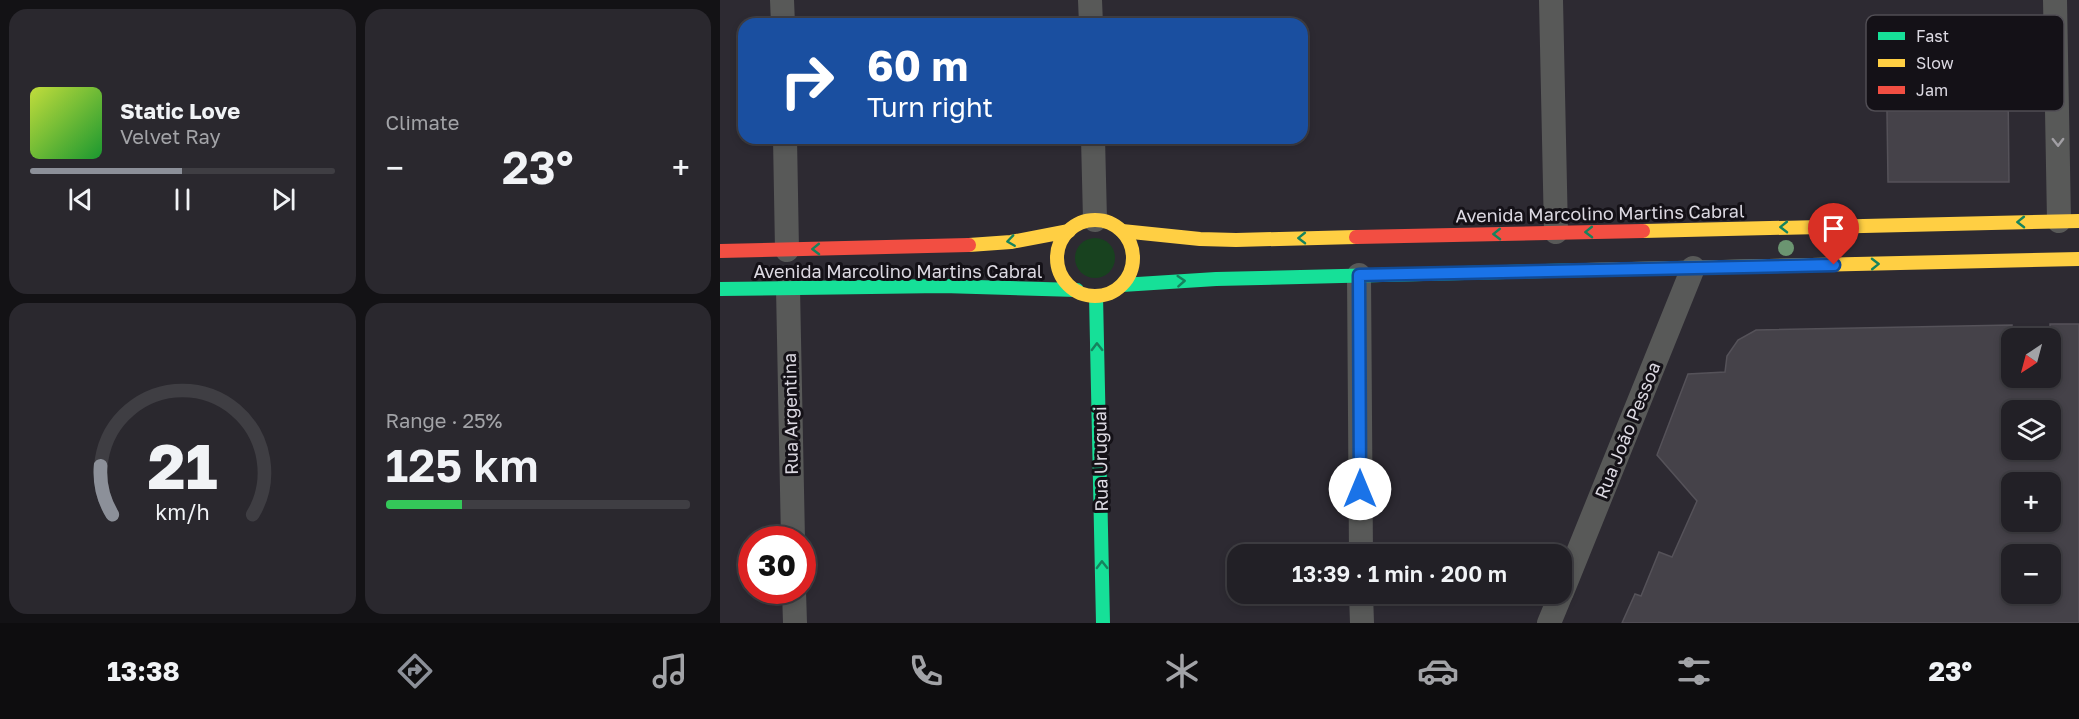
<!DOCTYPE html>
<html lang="en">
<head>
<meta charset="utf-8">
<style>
  :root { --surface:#222026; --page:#2a282e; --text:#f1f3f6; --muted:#a2a3a7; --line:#3f3e43; --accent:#8c9099 }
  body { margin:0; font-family:"Golos Text",sans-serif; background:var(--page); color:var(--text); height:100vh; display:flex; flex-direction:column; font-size:22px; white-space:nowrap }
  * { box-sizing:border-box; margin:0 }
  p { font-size:20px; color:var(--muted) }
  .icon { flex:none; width:33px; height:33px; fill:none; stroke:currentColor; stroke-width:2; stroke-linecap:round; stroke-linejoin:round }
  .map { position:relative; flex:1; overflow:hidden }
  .sheet { display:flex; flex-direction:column; gap:9px; padding:9px; background:#131215; width:720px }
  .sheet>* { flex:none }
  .guide { position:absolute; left:18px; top:18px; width:570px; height:126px; border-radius:18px; box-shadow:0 3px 9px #0003,0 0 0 2px var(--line); background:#1a4fa0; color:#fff; overflow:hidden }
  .needle { width:39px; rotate:216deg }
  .fabs { position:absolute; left:1281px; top:328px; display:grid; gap:12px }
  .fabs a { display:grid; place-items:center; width:60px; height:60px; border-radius:12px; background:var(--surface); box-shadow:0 3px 9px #0003,0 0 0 2px var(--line); font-size:30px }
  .speed { position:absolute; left:18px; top:526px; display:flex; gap:12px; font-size:30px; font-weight:700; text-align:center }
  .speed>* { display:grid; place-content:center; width:78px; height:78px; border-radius:50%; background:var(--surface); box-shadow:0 3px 9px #0003,0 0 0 2px var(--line); line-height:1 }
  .speed .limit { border:9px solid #d22; background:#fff; color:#111 }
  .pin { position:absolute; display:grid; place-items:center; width:51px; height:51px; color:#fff; margin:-62px -26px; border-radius:50% 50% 50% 0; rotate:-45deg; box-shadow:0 0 6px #0007 }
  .pin .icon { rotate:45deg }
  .me { position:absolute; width:66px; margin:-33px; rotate:0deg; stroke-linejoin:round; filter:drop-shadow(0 0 4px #0008) }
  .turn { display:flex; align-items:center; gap:21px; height:126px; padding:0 30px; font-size:27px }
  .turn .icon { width:78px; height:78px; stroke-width:2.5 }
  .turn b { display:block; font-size:42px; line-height:51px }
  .big { font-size:45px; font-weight:600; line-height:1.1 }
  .sheet .card { flex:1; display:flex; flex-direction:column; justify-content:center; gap:9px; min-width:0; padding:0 21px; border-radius:18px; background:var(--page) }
  .sheet .dial { align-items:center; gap:0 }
  .dial svg { height:156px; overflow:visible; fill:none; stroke:var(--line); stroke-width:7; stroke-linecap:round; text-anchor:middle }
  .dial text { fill:var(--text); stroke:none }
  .song { display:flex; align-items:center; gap:18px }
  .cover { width:72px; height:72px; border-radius:9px; background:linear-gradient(135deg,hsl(70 70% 55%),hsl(130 70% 35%)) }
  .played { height:6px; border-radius:3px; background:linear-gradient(90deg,var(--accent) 50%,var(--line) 50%) }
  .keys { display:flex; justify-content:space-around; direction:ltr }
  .heat { display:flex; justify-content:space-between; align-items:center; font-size:33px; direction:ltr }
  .charge { height:9px; border-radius:4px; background:linear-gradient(90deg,#34c759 25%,var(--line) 0) }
  .sheet .tiles { flex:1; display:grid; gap:9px; grid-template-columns:repeat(2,1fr) }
  .trip { position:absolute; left:507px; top:544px; width:345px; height:60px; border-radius:18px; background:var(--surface); box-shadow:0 3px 9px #0003,0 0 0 2px var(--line); font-weight:600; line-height:60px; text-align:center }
  .dock { display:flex; height:96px; justify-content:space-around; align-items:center; background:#0e0d0f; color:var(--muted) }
  .dock .icon { width:42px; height:42px }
  .dock .active { color:var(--accent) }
  .dock b { font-size:27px; color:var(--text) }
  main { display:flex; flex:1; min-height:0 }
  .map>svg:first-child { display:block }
  .grass { fill:#18421f }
  .building { fill:#454249; stroke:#555259; stroke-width:1.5; fill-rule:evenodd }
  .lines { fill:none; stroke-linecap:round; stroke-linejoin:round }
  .street { stroke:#585958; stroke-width:24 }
  .fast { stroke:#16e098; stroke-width:14 }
  .slow { stroke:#ffcf43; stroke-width:14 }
  .jam { stroke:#f24e42; stroke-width:14 }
  .tree { fill:#6b9571 }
  .oneway { stroke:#a19fa4 }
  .oneway2 { stroke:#15835e }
  .route-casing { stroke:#114b97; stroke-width:15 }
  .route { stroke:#1a73e8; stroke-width:10 }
  .labels { text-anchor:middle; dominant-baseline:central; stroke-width:6; stroke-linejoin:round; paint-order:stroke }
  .street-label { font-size:18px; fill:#dcd9e2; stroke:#141117 }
  .key { fill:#141117; stroke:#504d54; stroke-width:1.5 }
  .key-label { font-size:16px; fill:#dcd9e2 }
</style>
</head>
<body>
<main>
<section class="sheet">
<div class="tiles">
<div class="card">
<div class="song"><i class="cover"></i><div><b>Static Love</b><p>Velvet Ray</p></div></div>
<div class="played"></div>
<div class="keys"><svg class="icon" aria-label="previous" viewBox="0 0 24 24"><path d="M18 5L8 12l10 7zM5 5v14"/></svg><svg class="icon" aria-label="pause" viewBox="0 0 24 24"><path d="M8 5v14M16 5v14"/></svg><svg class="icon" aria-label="next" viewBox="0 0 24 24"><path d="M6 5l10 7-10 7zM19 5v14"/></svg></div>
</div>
<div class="card"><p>Climate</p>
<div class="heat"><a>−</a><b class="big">23°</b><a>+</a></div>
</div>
<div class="card dial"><svg viewBox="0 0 100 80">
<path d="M14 69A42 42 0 1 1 86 69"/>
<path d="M14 69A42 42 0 0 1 8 44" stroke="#8c9099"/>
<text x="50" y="56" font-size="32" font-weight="700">21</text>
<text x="50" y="72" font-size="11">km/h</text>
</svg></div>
<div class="card"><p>Range · 25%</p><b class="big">125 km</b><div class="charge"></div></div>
</div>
</section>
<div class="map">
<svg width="1359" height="623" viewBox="0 0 1359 623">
  <rect width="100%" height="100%" fill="#2d2a32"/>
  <circle class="grass" cx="375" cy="258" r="20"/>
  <g class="building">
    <path d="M 1166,43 L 1210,43 L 1210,83 L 1288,83 L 1289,182 L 1168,182 Z"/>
    <path d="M 1330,324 L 1359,324 L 1359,623 L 902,623 L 915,594 L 921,596 L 939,552 L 952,557 L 977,501 L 937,455 L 968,374 L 1005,372 L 1007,356 L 1018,340 L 1036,330 L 1292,325 L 1292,378 L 1330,378 ZM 1292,411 L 1330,411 L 1330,450 L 1292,450 ZM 1292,483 L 1330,483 L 1330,522 L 1292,522 ZM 1292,555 L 1330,555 L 1330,594 L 1292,594 Z"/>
  </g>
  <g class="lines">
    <g class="street">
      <path d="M 62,0 L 63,24"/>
      <path d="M 370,0 L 371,24"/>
      <path d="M 831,0 L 836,232"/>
      <path d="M 1335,0 L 1339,221"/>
      <path d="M 65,138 L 67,250"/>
      <path d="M 373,138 L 375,220"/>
      <path d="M 639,275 L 641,555"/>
      <path d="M 68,288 L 73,540"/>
      <path d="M 74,591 L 75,623"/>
      <path d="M 842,592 L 973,268"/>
      <path d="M 641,594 L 642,623"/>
      <path d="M 829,623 L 841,594"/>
    </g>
    <g class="fast">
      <path d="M 402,285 L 496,279 L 866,270"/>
      <path d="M 0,289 L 223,286 L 357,290"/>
      <path d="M 376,296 L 383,623"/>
    </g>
    <g class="slow">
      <circle cx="375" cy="258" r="38"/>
      <path d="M 402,231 L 480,239 L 516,240 L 636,237"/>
      <path d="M 923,231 L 1359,221"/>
      <path d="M 249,245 L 291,242 L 349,231"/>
      <path d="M 866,270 L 1359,259"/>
    </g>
    <g class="jam">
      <path d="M 636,237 L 923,231"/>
      <path d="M 0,251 L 249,245"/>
    </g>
  </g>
  <g class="tree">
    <circle cx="1066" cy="248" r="8"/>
    <circle cx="1110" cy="248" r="8"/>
  </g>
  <defs><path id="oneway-chevron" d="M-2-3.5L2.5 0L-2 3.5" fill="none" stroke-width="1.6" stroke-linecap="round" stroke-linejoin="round" transform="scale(1.5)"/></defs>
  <use class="oneway" href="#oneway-chevron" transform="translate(1338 142) rotate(89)"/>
  <g class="oneway2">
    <use href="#oneway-chevron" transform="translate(1301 222) rotate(179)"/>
    <use href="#oneway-chevron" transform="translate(1064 227) rotate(179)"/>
    <use href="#oneway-chevron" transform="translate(869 232) rotate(179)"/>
    <use href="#oneway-chevron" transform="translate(777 234) rotate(179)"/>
    <use href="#oneway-chevron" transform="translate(582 238) rotate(179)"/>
    <use href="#oneway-chevron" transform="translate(291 241) rotate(172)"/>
    <use href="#oneway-chevron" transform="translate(96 249) rotate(179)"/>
    <use href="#oneway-chevron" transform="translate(1155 264) rotate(-1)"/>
    <use href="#oneway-chevron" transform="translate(461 281) rotate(-4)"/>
    <use href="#oneway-chevron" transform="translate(377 347) rotate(-91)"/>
    <use href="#oneway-chevron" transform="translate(382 565) rotate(-91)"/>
  </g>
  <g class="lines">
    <defs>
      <path id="route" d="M 640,489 L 639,275 L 1114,265"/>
    </defs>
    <use href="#route" class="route-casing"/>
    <use href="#route" class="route"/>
  </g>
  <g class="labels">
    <g class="street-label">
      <text transform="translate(880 213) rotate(-1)">Avenida Marcolino Martins Cabral</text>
      <text x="178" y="271">Avenida Marcolino Martins Cabral</text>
      <text transform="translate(70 414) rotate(-91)">Rua Argentina</text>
      <text transform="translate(907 430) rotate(-68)">Rua João Pessoa</text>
      <text transform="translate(380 459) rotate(-91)">Rua Uruguai</text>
    </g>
  </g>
  <rect x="1146" y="15" width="198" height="96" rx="9" class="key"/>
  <rect x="1158" y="32" width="27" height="8" fill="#16e098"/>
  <rect x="1158" y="59" width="27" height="8" fill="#ffcf43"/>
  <rect x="1158" y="86" width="27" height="8" fill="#f24e42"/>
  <g class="key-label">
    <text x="1196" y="42">Fast</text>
    <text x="1196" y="69">Slow</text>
    <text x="1196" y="96">Jam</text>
  </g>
</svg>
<div class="fabs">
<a><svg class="needle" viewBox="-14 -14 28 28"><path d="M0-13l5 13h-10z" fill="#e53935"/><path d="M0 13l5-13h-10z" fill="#a2a3a7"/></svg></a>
<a><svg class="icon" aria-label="layers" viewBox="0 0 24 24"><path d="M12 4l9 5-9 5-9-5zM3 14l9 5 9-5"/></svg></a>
<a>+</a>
<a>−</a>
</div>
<div class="speed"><div class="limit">30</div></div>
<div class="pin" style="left:1114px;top:265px;background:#d93025"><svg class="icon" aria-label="arrive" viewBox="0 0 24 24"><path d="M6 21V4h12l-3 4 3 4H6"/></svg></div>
<svg class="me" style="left:640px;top:489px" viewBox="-20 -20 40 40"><circle r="19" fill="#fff"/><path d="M0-13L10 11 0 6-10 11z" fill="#1a73e8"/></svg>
<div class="trip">13:39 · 1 min · 200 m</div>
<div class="guide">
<div class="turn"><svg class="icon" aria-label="right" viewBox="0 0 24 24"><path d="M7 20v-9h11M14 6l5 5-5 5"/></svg><div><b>60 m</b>Turn right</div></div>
</div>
</div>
</main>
<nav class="dock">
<b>13:38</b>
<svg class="icon active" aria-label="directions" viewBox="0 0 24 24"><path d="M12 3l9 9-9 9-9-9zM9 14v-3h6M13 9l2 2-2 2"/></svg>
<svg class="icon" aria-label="music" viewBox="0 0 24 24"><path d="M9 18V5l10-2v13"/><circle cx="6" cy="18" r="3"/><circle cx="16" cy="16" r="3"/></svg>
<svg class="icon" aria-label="phone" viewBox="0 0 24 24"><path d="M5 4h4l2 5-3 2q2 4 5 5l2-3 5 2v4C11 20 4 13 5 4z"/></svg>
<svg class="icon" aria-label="climate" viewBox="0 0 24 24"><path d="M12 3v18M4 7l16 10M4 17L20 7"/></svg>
<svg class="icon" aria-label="car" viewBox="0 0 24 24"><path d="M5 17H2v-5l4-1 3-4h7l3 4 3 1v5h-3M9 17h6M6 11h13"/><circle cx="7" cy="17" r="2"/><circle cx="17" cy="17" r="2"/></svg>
<svg class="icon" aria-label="filters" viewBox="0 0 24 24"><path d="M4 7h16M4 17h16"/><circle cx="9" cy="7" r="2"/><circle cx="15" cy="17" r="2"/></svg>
<b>23°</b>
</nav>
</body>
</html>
